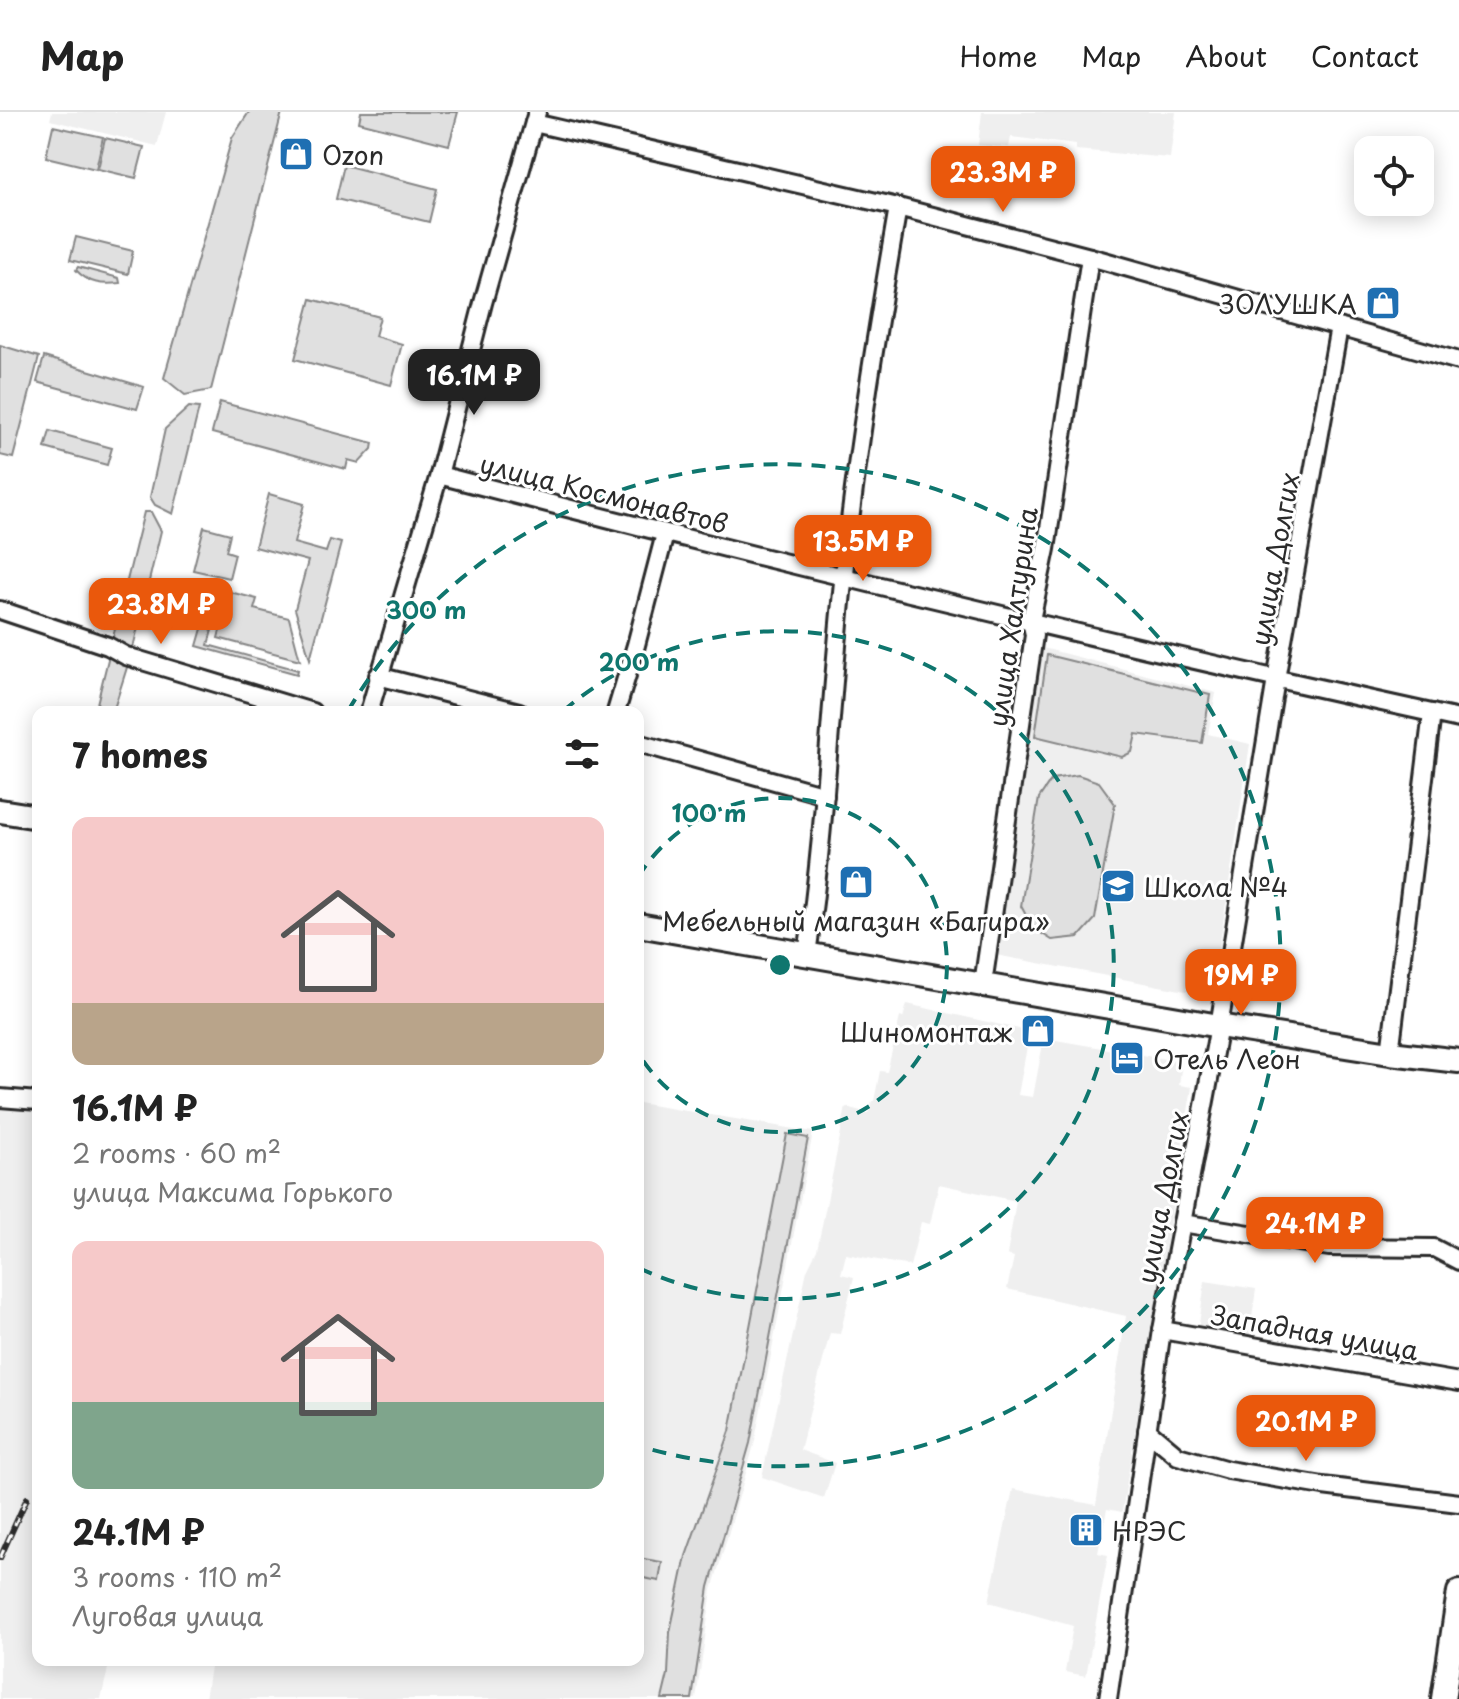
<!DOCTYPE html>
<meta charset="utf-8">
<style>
:root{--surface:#fff;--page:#f2f2f2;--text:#222;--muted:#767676;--line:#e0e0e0;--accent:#ea580c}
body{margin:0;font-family:"Playpen Sans",sans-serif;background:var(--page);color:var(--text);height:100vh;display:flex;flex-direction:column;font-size:30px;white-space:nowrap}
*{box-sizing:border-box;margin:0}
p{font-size:26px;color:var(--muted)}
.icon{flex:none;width:44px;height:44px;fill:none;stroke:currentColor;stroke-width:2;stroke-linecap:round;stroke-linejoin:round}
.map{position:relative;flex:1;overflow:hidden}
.drawer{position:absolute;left:32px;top:594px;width:612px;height:960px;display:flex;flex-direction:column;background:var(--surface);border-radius:16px;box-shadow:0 4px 20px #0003}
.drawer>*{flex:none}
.buttons{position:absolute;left:1354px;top:24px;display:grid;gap:16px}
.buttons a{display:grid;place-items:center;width:80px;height:80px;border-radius:16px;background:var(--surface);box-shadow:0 4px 20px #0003;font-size:40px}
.price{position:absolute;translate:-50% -68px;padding:0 18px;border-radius:16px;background:var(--accent);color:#fff;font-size:26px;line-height:52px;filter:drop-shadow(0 2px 4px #0008)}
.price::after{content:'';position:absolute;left:50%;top:48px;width:24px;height:18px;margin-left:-12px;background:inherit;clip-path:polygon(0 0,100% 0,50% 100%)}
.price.on{background:#222;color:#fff}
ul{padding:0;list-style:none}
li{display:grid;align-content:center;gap:16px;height:424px;padding:0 40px}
li span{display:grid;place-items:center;height:248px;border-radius:16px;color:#555}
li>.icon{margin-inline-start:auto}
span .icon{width:144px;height:144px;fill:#fffc;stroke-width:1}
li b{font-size:34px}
h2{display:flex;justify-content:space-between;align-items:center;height:96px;padding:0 40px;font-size:34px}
header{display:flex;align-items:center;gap:48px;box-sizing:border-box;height:112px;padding:0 40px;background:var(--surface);border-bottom:2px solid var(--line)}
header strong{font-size:38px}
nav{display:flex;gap:44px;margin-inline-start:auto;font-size:28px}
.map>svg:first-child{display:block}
.built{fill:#efefef}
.green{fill:#e0e0e0;stroke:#868686;stroke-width:2}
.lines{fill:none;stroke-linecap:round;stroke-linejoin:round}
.minor-casing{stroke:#2b2b2b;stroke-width:22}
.major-casing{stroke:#2b2b2b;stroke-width:28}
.minor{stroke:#fff;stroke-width:16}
.major{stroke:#fff;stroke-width:22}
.rail-casing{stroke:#2b2b2b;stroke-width:6}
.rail{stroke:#fff;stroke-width:3;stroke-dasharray:9;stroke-linecap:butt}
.ring{fill:none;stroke:#0f766e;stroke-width:4;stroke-dasharray:14 10}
.labels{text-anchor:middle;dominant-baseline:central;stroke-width:6;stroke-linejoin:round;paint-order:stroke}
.poi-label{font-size:26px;fill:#2b2b2b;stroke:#fff;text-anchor:start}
.street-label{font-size:26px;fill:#2b2b2b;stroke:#fff}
.centre{fill:#0f766e;stroke:#fff;stroke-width:4}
.ring-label{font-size:24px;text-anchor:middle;font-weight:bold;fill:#0f766e;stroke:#fff;stroke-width:6;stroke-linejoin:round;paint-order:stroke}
</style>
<header>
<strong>Map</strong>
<nav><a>Home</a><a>Map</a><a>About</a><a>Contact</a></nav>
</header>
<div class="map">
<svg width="1459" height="1587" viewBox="0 0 1459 1587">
<rect width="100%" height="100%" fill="#fff"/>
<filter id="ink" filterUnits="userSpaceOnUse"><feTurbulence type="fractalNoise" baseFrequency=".0125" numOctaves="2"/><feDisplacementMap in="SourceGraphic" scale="16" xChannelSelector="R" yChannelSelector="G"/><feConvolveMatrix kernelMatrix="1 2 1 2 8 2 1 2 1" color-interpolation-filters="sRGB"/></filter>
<g filter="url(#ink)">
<g class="built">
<path d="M 52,0 L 166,0 L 157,34 L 50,8 Z"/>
<path d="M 982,0 L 1176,0 L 1170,46 L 1076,38 L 1076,33 L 1011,25 L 1009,35 L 978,33 Z"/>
<path d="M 1043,536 L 1216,581 L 1208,622 L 1250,632 L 1212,884 L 996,843 Z"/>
<path d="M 907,892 L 1019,917 L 1029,924 L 1018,983 L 1033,985 L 1044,926 L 1182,950 L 1179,973 L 1192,975 L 1122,1400 L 1107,1397 L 1098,1441 L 1108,1443 L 1086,1564 L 1065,1560 L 1073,1514 L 989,1490 L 1013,1377 L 1096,1393 L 1126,1204 L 1007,1177 L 1014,1145 L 1007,1143 L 1016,1089 L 939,1072 L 930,1112 L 921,1110 L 910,1154 L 846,1142 L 841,1162 L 854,1165 L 840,1222 L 830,1221 L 800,1338 L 835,1351 L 824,1386 L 762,1365 L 807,1158 L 817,1138 L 846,995 L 868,1001 L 872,989 L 874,989 L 880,959 L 887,960 L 900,905 L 903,906 Z"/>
<path d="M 638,991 L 813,1020 L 754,1333 L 712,1478 L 696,1587 L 205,1587 L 211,1548 L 638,1548 Z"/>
<path d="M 0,995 L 38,1001 L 38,1548 L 110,1548 L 101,1587 L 0,1587 Z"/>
<path d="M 1205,1169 L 1256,1177 L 1249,1228 L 1198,1219 Z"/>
</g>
<g class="green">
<path d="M 249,0 L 282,0 L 211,278 L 185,283 L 164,266 L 232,26 Z"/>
<path d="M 361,0 L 458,0 L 449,33 L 359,10 Z"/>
<path d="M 53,14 L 103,25 L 96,57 L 46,45 Z"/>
<path d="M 105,26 L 144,35 L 136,66 L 98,57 Z"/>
<path d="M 344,53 L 437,77 L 429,110 L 336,87 Z"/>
<path d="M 76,125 L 133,139 L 128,162 L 70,148 Z"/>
<path d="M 78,155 L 119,166 L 120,171 C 102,173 89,172 76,158 Z"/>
<path d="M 311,187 L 380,205 L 375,224 L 402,232 L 391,273 L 295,247 Z"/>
<path d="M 0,233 L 39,245 L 13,346 L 0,343 Z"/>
<path d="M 44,245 L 144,275 L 137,297 L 37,270 Z"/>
<path d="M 220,290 L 373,331 L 372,337 L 359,351 L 348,348 L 346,357 L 212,321 Z"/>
<path d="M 189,295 L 199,296 L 173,402 L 155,393 L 150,385 L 165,317 Z"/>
<path d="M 50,319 L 112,336 L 107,353 L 45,336 Z"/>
<path d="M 269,382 L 304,392 L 294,431 L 326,440 L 330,428 L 341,431 L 310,547 L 295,497 L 308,449 L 255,435 Z"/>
<path d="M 144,400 L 151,400 L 161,419 L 132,540 L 112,529 Z"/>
<path d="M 204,415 L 230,422 L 226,439 L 235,442 L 229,466 L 193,458 Z"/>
<path d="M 214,475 L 223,477 L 208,533 L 298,558 L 297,562 L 197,534 Z"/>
<path d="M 230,480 L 257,487 L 254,497 L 289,506 L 300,548 L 218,526 Z"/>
<path d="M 110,539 L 129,549 L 113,600 L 95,600 Z"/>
<path d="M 1047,543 L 1210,583 L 1202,631 L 1136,622 L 1132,640 L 1122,645 L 1035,624 Z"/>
<path d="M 1078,663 L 1099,670 L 1115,692 L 1095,807 L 1079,825 L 1052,828 L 1033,816 L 1021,794 L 1039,686 L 1052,667 Z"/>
<path d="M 787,1022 L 808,1026 L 750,1331 L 709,1475 L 692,1587 L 662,1587 L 668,1562 L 670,1520 L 686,1444 L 730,1319 Z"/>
<path d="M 638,1446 L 662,1450 L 659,1469 L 638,1465 Z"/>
</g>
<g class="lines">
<g class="minor-casing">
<g id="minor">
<path d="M 534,11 L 898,95 L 1090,145 L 1459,249"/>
<path d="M 439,363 C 777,451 1118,533 1459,607"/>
<path d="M 0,498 L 108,534 L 126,544 L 312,600"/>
<path d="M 378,564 L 519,600"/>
<path d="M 369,600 L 439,363 L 483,191 L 537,0"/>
<path d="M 616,600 L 636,533 L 665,422"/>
<path d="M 638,631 L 825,683"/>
<path d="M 807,842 C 826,716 830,588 844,461 C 857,338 877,217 898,95"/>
<path d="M 983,872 L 1034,523 L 1031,508 L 1046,437 L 1090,145"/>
<path d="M 1390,941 L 1432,601"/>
<path d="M 0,986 L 38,989"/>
<path d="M 1182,1111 L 1329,1135 L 1434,1136 L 1459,1149"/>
<path d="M 1162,1218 L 1459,1270"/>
<path d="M 1147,1318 L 1178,1344 L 1228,1358 L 1323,1374 L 1459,1391"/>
<path d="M 1108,1587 L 1162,1218 L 1219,914 L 1276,567 L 1339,215"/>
</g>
</g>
<g class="major-casing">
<g id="major">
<path d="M 0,699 L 38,705"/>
<path d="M 638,813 L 1219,914 L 1390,941 L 1459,949"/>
<path d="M 1443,1587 L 1459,1480"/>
</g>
</g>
<use href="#minor" class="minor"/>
<use href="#major" class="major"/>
<g class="rail-casing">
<path id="rail" d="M 0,1446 L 27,1386"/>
</g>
<use href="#rail" class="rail"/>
</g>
</g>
<g class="ring">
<path d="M638 765A167 167 0 1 1 638 941"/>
<path d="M563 599A334 334 0 1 1 639 1156"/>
<path d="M348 599A501 501 0 1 1 642 1335"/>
</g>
<defs>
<g id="shop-square" transform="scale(1.8)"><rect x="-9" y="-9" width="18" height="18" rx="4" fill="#1f6fb2" stroke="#fff"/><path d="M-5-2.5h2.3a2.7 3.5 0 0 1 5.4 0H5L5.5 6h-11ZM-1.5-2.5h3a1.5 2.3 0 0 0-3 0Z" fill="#fff"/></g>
<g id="school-square" transform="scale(1.8)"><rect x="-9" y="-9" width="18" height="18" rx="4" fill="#1f6fb2" stroke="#fff"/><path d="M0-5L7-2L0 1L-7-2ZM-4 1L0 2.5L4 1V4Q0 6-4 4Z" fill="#fff"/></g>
<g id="hotel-square" transform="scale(1.8)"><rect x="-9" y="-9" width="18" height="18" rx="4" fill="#1f6fb2" stroke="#fff"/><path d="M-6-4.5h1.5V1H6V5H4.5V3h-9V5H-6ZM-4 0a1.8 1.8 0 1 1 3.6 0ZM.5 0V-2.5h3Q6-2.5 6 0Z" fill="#fff"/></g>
<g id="building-square" transform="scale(1.8)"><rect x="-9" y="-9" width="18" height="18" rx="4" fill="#1f6fb2" stroke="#fff"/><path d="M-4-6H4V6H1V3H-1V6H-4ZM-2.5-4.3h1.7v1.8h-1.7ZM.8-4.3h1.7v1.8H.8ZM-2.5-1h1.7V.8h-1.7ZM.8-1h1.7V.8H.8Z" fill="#fff"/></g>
</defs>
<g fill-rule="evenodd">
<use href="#shop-square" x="296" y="42"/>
<use href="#shop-square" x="1383" y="191"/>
<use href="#shop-square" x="856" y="770"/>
<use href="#school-square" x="1118" y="774"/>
<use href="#shop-square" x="1038" y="919"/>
<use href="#hotel-square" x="1127" y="946"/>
<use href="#building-square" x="1086" y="1418"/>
</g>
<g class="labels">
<g class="poi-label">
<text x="322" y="42">Ozon</text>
<text x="1357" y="191" text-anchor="end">ЗОЛУШКА</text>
<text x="1144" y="774">Школа №4</text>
<text x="856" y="808" text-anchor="middle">Мебельный магазин «Багира»</text>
<text x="1012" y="919" text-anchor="end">Шиномонтаж</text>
<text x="1153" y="946">Отель Леон</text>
<text x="1112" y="1418">НРЭС</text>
</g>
<g class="street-label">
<text transform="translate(604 381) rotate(14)">улица Космонавтов</text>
<text transform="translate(1274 447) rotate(-80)">улица Долгих</text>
<text transform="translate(1012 505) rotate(-82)">улица Халтурина</text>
<text transform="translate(1162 1085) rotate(-79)">улица Долгих</text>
<text transform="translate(1315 1220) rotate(10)">Западная улица</text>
</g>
</g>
<circle cx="780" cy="853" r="12" class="centre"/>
<g class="ring-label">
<text x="426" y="507">300 m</text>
<text x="639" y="559">200 m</text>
<text x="709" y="710">100 m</text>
</g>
</svg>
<div class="buttons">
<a><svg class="icon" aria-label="locate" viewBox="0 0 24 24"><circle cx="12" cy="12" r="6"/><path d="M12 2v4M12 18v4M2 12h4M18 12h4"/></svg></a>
</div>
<b class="price" style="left:1003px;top:102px">23.3M ₽</b>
<b class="price on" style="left:474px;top:305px">16.1M ₽</b>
<b class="price" style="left:863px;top:471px">13.5M ₽</b>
<b class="price" style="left:161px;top:534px">23.8M ₽</b>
<b class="price" style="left:1241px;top:905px">19M ₽</b>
<b class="price" style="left:1315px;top:1153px">24.1M ₽</b>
<b class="price" style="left:1306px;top:1351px">20.1M ₽</b>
<section class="drawer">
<h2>7 homes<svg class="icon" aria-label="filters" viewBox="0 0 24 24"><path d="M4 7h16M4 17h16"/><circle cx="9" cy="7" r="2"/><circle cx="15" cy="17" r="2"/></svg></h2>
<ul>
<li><span style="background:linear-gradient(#f6c9c9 75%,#b9a48a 0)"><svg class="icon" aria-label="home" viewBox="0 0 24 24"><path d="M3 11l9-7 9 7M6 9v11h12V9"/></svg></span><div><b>16.1M ₽</b><p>2 rooms · 60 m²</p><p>улица Максима Горького</p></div></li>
<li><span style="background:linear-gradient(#f6c9c9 65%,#7fa58c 0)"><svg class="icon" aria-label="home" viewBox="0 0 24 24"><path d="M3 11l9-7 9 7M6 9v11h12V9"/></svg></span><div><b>24.1M ₽</b><p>3 rooms · 110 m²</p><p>Луговая улица</p></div></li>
</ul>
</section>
</div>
